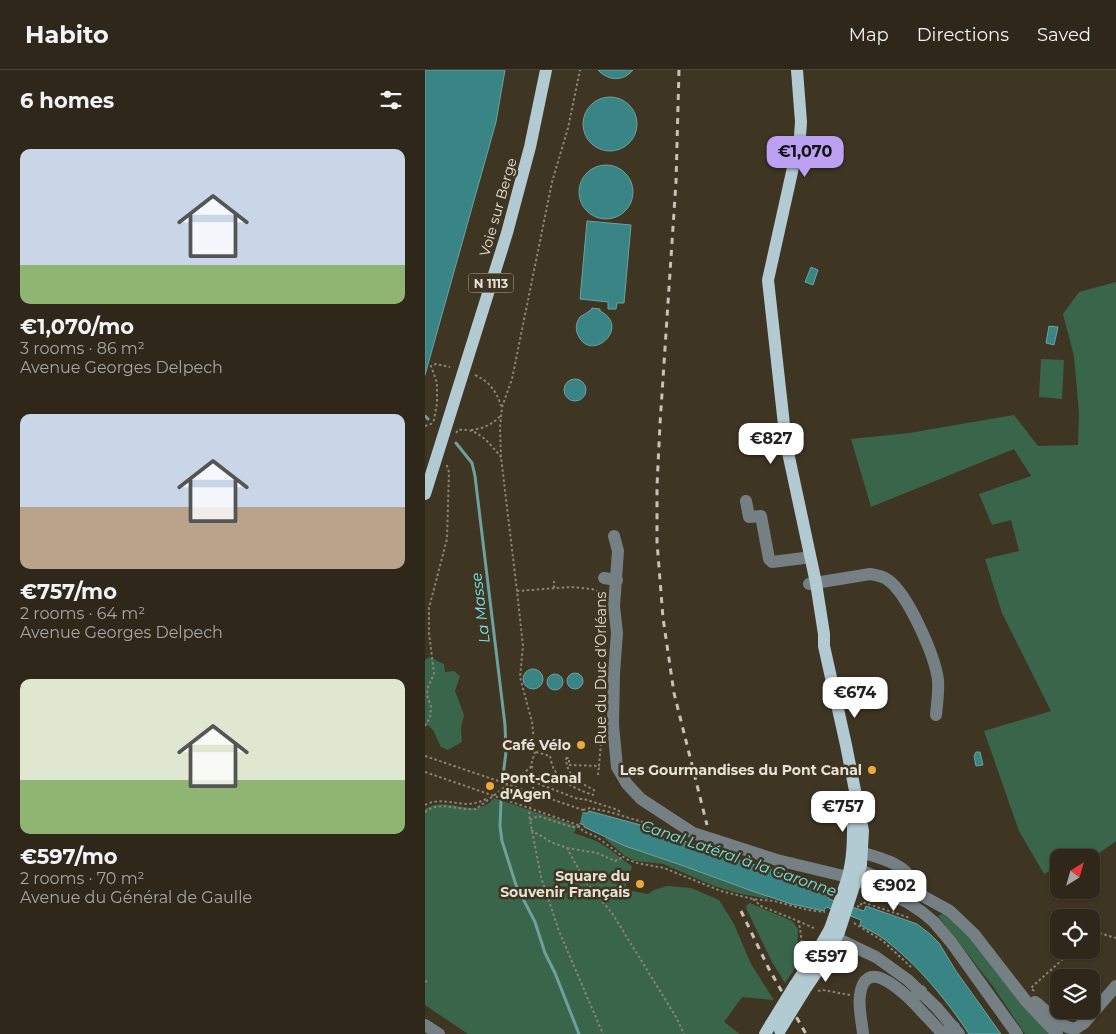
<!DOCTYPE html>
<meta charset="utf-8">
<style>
:root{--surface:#2f281a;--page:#373023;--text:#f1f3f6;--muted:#a7a6a2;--line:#4a4439;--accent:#bca0f2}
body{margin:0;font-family:Montserrat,sans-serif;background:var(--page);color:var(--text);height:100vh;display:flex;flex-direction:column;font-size:19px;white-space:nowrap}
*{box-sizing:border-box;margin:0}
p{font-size:16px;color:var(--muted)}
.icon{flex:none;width:28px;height:28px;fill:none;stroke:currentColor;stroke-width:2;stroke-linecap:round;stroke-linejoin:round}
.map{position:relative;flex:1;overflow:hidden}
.side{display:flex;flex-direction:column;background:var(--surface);width:425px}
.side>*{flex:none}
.needle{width:32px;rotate:37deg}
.controls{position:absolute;left:625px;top:779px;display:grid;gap:10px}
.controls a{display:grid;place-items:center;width:50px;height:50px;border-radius:10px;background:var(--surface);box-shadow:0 1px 4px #0004,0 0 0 1px var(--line);font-size:25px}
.price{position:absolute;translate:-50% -42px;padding:0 11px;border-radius:10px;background:#fff;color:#222;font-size:16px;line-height:32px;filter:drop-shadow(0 1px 2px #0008)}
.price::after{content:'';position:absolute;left:50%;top:30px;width:15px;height:11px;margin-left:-8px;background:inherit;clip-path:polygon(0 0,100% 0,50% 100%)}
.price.selected{background:var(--accent);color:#111}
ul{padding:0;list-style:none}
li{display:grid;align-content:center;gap:10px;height:265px;padding:0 20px}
li span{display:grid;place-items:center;height:155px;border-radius:10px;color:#555}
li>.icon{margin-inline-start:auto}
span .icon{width:90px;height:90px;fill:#fffc;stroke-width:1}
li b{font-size:21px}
h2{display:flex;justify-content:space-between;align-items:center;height:60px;padding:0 20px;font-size:21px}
header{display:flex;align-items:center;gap:30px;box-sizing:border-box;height:70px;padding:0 25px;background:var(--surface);border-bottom:1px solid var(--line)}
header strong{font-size:24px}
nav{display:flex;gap:28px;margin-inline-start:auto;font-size:18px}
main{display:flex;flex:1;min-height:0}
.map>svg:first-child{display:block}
.green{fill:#39654b}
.water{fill:#398586;stroke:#6ea19e}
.pier{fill:#3f3523}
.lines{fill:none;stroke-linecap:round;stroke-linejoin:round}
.stream{stroke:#6ea19e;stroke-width:3}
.path{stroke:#8c8374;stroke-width:2;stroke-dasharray:2.5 2.5;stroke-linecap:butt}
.minor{stroke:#758084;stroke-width:12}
.major{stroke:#b2cad2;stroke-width:12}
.rail{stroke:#c8c1b4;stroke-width:3;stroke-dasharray:6 6;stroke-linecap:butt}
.path-bridge{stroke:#8c8374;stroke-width:2;stroke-dasharray:2.5 2.5;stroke-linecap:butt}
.major-bridge{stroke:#b2cad2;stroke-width:12}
.poi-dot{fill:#eea83c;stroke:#3f3523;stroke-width:2}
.labels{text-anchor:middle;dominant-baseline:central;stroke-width:5;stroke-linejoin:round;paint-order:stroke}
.shield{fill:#3f3523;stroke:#b5ada0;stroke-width:1}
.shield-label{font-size:12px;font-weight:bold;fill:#e8e1d6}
.street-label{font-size:14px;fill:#e8e1d6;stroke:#3f3523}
.poi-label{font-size:14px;font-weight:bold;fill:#e8e1d6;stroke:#3f3523;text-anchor:end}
.water-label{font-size:15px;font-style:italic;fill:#74e7e8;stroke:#3f3523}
</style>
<header>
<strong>Habito</strong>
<nav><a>Map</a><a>Directions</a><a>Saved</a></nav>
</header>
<main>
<section class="side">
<h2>6 homes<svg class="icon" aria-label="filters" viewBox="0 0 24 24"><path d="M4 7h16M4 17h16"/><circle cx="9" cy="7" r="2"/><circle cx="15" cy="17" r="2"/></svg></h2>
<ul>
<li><span style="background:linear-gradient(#c9d6e8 75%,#8fb573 0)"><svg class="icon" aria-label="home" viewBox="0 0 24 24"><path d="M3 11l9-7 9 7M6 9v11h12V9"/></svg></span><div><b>€1,070/mo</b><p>3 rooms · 86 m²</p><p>Avenue Georges Delpech</p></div></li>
<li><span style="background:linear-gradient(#c9d6e8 60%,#b9a48a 0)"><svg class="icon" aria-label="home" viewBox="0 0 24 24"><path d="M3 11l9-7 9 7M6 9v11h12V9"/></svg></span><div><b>€757/mo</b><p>2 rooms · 64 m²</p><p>Avenue Georges Delpech</p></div></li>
<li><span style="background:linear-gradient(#dfe7d0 65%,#8fb573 0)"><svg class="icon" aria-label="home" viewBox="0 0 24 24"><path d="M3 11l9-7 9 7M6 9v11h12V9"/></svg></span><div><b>€597/mo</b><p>2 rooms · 70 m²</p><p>Avenue du Général de Gaulle</p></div></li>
</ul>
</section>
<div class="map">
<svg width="691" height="964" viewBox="0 0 691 964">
<rect width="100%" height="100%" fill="#3f3523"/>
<g class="green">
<path d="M 691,212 L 691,771 L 666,789 L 666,788 L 662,787 L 658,782 L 648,787 L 634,788 L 634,796 L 619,804 L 594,761 L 559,661 L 626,641 L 577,543 L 560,489 L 594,481 L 586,450 L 567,455 L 554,424 L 606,406 L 589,379 L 446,437 L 426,369 L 484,363 L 589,345 L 613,376 L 653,375 L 654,344 L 649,286 L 638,244 L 654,222 Z"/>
<path d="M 616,289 L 639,290 L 637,329 L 614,327 Z"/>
<path d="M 4,587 L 19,594 L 20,602 L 29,601 L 35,606 L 30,621 L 39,645 L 36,658 L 37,672 L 23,680 L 16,677 L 8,660 L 0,653 L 0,590 Z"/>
<path d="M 69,728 L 152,756 L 149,763 C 157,766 168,769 175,773 C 187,780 196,789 207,796 L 204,810 L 201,811 L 201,820 L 223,824 L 229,820 L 242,816 L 266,818 L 294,830 L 309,854 L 326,894 L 349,930 L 317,927 L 299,952 L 315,964 L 43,964 L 0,935 L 0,739 C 23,724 51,751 69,728 Z"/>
<path d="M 178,767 L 343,826 L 343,829 L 312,823 L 289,816 L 238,794 L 210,791 L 200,786 Z"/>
<path d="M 325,833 L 367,851 L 373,859 L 372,895 L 360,913 L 347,892 L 322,840 L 321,836 Z"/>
<path d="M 520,842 L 546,866 L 623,964 L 600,964 L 567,915 L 513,846 Z"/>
</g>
<g class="water">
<path d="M 0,0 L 80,0 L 71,52 L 0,305 Z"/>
<path d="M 173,0 L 208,0 C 198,12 183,11 173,0 Z"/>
<circle cx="185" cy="54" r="27"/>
<circle cx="181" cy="122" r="27"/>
<path d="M 162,151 L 206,155 L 199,233 L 192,233 L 191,239 L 183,239 L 183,232 L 155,229 Z"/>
<path d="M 386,197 L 393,200 L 388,215 L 380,212 Z"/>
<path d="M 167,238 L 175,239 L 175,241 C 207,257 166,294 153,265 C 150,259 151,252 155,247 L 166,240 Z"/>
<path d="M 624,256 L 633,257 L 629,275 L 621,273 Z"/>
<circle cx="150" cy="320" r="11"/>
<circle cx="108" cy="609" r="10"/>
<circle cx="150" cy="611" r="8"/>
<circle cx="130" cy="612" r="8"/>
<path d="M 551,682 L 555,682 L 558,695 L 551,696 L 549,686 Z"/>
<path d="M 0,700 L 158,743 L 163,743 L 164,741 L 223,757 L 275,777 L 333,796 L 336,795 L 404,824 L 404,829 L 439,841 L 441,836 L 492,854 L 505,864 L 514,873 L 531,901 L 576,964 L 544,964 C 521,929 492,894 459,869 C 451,863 443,860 435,855 L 436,850 L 401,837 L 399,841 L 366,834 L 327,821 L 256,795 L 200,776 L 159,757 L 159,755 Z"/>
</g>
<path class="pier" d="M 0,685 L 158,740 L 155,753 L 152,755 L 0,702 Z"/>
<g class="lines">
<g class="stream">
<path d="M 0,346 L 3,349"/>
<path d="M 31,373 L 47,393 L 50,406 L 80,655 L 81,682 L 78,706"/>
<path d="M 76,731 L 75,756 L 77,771 L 91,815 L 110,852 L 120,883 L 130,903 L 154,964"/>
</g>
<g class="path">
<path d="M 50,305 C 64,311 72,322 76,336"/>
<path d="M 0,356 L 6,354 L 9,350 L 12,333 L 12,313 L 6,296 L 11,294 L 25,297"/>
<path d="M 46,360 C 57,359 69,354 76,345"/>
<path d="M 31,363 L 33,360 C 53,357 64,373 76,387"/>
<path d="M 129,518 L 129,511"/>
<path d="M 92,521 L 76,387 L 75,358 L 77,337 L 87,309 L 127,112 L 143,58 L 155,0"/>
<path d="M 0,656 L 5,648 L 6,637 L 2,625 L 3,617 L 9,604 L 4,563 L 4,538 L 22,469 L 24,402 L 21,393"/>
<path d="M 111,682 L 125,686 C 126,690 127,697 130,701 C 138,714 154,720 168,725 L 169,720 C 154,712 142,707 141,688"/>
<path d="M 141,688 L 144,688 L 144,695 L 174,696 L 177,661"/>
<path d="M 107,696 L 109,712 L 153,729 L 159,729 L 190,739 L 194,741 L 194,745"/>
<path d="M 173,705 L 174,696"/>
<path d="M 109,712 L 104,745 L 116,807 L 134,861 L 178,964"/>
<path d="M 0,735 C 13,728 27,733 41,734 C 48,734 55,732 61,729"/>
<path d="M 158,740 L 165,738 L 185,742 L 240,759"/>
<path d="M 0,742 C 14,730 34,741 51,739 L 105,698 L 110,682 L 107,652 L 95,607 L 98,576 L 92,521 L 146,517 L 167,519 L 179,524"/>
<path d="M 105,750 L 113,746 L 147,757 L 155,757"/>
<path d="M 153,755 L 158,761 L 172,767 L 201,789 L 212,793 L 239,798 L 296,821 L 328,829 L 349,831 L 383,840 L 400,842"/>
<path d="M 106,760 L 126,772 L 142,778 L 160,811 L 187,843 L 251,947 L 259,964"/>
<path d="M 142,778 L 172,783 L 190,791 L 198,787"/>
<path d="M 384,810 L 405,822"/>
<path d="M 328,829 L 336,836 L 373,851 L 375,858 L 378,883"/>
<path d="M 432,836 L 435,837 L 437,832 L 485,848"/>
<path d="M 373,851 L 391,859"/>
<path d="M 429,853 L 458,871 L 486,897"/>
<path d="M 666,862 L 669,860 L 674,863 L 691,868"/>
<path d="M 0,912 L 4,910"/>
<path d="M 393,921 L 398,920 L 425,925"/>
<path d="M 609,921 L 606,918 L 608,916 L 648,880"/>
</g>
<g class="minor">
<path d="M 321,431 L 324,447 L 336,446 L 344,489 L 347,492 L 379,488"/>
<path d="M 189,466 L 193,481 L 189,536 L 192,563 L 189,603 L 188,655 L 192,697 L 202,714 L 216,729 L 268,763 L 352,790 L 427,808 L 482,832 L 497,842 L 509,852 L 526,872 L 592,964"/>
<path d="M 179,508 L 192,510"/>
<path d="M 384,514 L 445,504 C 452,505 458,506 463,510 C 483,524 510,586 513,610 C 514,621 512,633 511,645"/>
<path d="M 431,781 C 448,786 493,795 485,819"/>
<path d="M 429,798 L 485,819 L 525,841 L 549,864 L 601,931 L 632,964"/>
<path d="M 403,872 L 411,868 L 451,887 L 483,910 L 511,937 L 534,964"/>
<path d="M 486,930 L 518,964 L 529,957"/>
<path d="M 610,932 C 623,941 633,957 650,959 L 659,953 L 691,916"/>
<path d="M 0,955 L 14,964"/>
<path d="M 438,964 C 437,952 433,937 435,925 C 440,888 472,917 486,930 L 496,921"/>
</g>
<g class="major">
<path d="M 372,0 L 376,52 L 375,66 L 343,210 L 361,373 L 391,513 L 399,564 L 399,576 L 421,675 L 438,761 L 436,795 L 430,813"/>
<path d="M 0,424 L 82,163 L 105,77 L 121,0"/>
<path d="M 422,810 C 429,787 428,764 428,740"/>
<path d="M 370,915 L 393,880 L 405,859"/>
<path d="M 379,921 L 400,890 L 414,862"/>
<path d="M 340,964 L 346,954"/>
</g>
<g class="rail">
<path d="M 254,0 L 251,112 L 235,354 L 232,416 L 232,472 L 238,548 L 249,623 L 282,755"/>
<path d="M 316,841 L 344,899 L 381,964"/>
</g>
<g class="path-bridge">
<path d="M 0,686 L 158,740"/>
<path d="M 0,702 L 153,755"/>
</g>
<g class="major-bridge">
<path d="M 405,859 L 422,810"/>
<path d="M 414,862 L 430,813"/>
<path d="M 346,954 L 370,915"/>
<path d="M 355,960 L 379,921"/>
</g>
</g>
<g class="poi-dot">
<circle cx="156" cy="675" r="5"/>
<circle cx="447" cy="700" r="5"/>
<circle cx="65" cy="716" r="5"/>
<circle cx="215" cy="814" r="5"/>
</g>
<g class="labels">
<rect class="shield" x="43.5" y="203.5" width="45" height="19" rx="4"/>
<g class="shield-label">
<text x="66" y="213">N 1113</text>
</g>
<g class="street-label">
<text transform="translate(73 137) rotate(-74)">Voie sur Berge</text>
<text transform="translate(176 598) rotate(-90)">Rue du Duc d'Orléans</text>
</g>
<g class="poi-label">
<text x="146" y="675">Café Vélo</text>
<text x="437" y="700">Les Gourmandises du Pont Canal</text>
<text x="75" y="708" text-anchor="start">Pont-Canal<tspan x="75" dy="16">d'Agen</tspan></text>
<text x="205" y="806">Square du<tspan x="205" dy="16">Souvenir Français</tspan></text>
</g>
<g class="water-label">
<text transform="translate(55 538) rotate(-97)">La Masse</text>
<text transform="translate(314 788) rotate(19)">Canal Latéral à la Garonne</text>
</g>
</g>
</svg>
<div class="controls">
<a><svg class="needle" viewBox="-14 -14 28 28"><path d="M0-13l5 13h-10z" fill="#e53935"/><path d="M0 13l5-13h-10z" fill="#a7a6a2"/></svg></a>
<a><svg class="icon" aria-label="locate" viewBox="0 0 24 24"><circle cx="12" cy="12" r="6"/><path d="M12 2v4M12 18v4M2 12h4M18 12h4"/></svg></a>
<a><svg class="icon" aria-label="layers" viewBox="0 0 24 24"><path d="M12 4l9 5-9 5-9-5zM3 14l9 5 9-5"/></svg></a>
</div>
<b class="price selected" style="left:380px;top:108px">€1,070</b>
<b class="price" style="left:346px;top:395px">€827</b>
<b class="price" style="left:430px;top:649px">€674</b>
<b class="price" style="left:418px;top:763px">€757</b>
<b class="price" style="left:469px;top:842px">€902</b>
<b class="price" style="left:401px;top:913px">€597</b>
</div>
</main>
